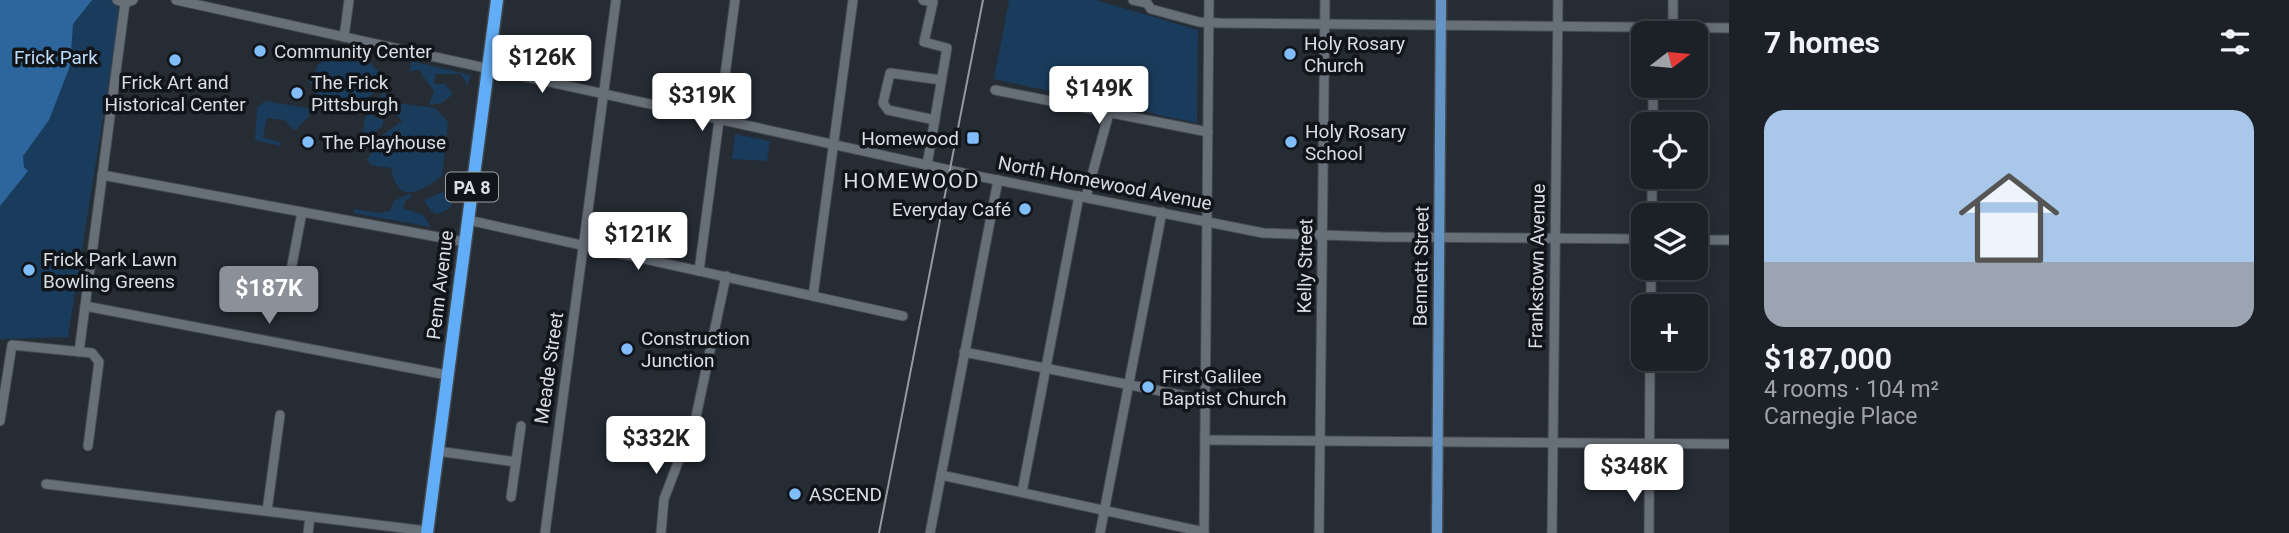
<!DOCTYPE html>
<meta charset="utf-8">
<style>
:root{--surface:#1c2127;--page:#25292f;--text:#f1f3f6;--muted:#a0a3a7;--line:#3a3e44;--accent:#8c9099}
body{margin:0;font-family:Roboto,sans-serif;background:var(--page);color:var(--text);height:100vh;display:flex;flex-direction:column;font-size:26px;white-space:nowrap}
*{box-sizing:border-box;margin:0}
p{font-size:23px;color:var(--muted)}
.icon{flex:none;width:38px;height:38px;fill:none;stroke:currentColor;stroke-width:2;stroke-linecap:round;stroke-linejoin:round}
.map{position:relative;flex:1;overflow:hidden}
.details{display:flex;flex-direction:column;background:var(--surface);width:560px}
.details>*{flex:none}
.needle{width:46px;rotate:74deg}
.fabs{position:absolute;left:1631px;top:21px;display:grid;gap:14px}
.fabs a{display:grid;place-items:center;width:77px;height:77px;border-radius:14px;background:var(--surface);box-shadow:0 4px 18px #0003,0 0 0 2px var(--line);font-size:35px}
.price{position:absolute;translate:-50% -60px;padding:0 16px;border-radius:7px;background:#fff;color:#222;font-size:23px;line-height:46px;filter:drop-shadow(0 2px 4px #0008)}
.price::after{content:'';position:absolute;left:50%;top:42px;width:21px;height:16px;margin-left:-10px;background:inherit;clip-path:polygon(0 0,100% 0,50% 100%)}
.price.active{background:var(--accent);color:#fff}
ul{padding:0;list-style:none}
li{display:grid;align-content:center;gap:14px;height:371px;padding:0 35px}
li span{display:grid;place-items:center;height:217px;border-radius:21px;color:#555}
li>.icon{margin-inline-start:auto}
span .icon{width:126px;height:126px;fill:#fffc;stroke-width:1}
li b{font-size:30px}
h2{display:flex;justify-content:space-between;align-items:center;height:84px;padding:0 35px;font-size:30px}
main{display:flex;flex:1;min-height:0}
.map>svg:first-child{display:block}
.green{fill:#1a3c5c}
.forest{fill:#2d669c}
.lines{fill:none;stroke-linecap:round;stroke-linejoin:round}
.minor-casing{stroke:#43494f;stroke-width:11}
.major-casing{stroke:#43494f;stroke-width:13}
.highway-casing{stroke:#43494f;stroke-width:15}
.minor{stroke:#676f78;stroke-width:9}
.major{stroke:#6494c4;stroke-width:10}
.highway{stroke:#62adf7;stroke-width:12}
.rail{stroke:#949aa0;stroke-width:2}
.poi-dot{fill:#81bdfa;stroke:#111418;stroke-width:2.5}
.labels{text-anchor:middle;dominant-baseline:central;stroke-width:7;stroke-linejoin:round;paint-order:stroke}
.shield{fill:#111418;stroke:#9da1a6;stroke-width:2}
.shield-label{font-size:18px;font-weight:bold;fill:#d9dee3}
.poi-label{font-size:19px;fill:#d9dee3;stroke:#111418;text-anchor:start}
.park-label{font-size:19px;fill:#bddbfb;stroke:#111418}
.street-label{font-size:19px;fill:#d9dee3;stroke:#111418}
.neighbourhood-label{font-size:21px;letter-spacing:2px;fill:#d9dee3;stroke:#111418}
</style>
<main>
<div class="map">
<svg width="1729" height="533" viewBox="0 0 1729 533">
<rect width="100%" height="100%" fill="#252c34"/>
<g class="green">
<path d="M 0,0 L 112,0 L 120,11 L 68,337 L 0,339 Z"/>
<path d="M 1009,0 L 1096,0 L 1198,30 L 1197,123 L 994,79 Z"/>
<path d="M 324,51 L 336,51 L 338,60 L 364,57 L 379,72 L 383,85 L 370,96 L 359,114 L 358,109 L 351,107 L 345,112 L 343,103 L 339,111 L 339,105 L 328,103 L 326,109 L 317,107 L 316,89 L 307,80 L 313,78 L 317,66 L 325,59 Z"/>
<path d="M 411,61 L 471,75 L 465,92 L 467,84 L 461,74 L 435,74 L 434,84 L 445,84 L 453,94 L 442,103 L 429,105 L 434,91 L 418,69 L 410,72 Z"/>
<path d="M 383,92 L 395,103 L 435,108 L 448,122 L 442,176 C 419,193 398,205 391,168 L 371,165 L 367,160 L 380,137 L 402,121 L 388,105 L 378,102 Z"/>
<path d="M 265,101 L 311,109 L 309,116 L 295,131 L 284,120 L 267,118 L 263,137 L 282,143 L 280,146 L 255,140 L 257,108 Z"/>
<path d="M 373,102 L 374,117 L 383,120 L 383,125 L 373,134 L 359,156 L 365,119 Z"/>
<path d="M 735,134 L 770,141 L 767,161 L 732,159 Z"/>
<path d="M 443,192 L 451,201 L 451,208 L 437,214 L 431,211 L 424,200 Z"/>
<path d="M 409,194 L 413,196 L 406,200 L 403,208 L 423,215 L 431,227 L 353,213 L 355,209 L 379,213 L 390,211 L 394,201 Z"/>
</g>
<path class="forest" d="M 0,0 L 92,0 L 73,24 L 70,66 L 49,120 L 23,156 L 24,167 L 28,171 L 0,206 Z"/>
<g class="lines">
<g class="minor-casing">
<g id="minor">
<path d="M 117,0 L 125,3 L 133,0"/>
<path d="M 176,0 L 977,176 L 1263,233 L 1381,237 L 1643,239"/>
<path d="M 923,0 L 933,2 L 924,42 L 947,48 L 927,165"/>
<path d="M 1133,0 L 1147,3 L 1151,9 L 1199,22 L 1219,23 L 1729,28"/>
<path d="M 1673,26 L 1673,0"/>
<path d="M 344,37 L 349,0"/>
<path d="M 995,90 L 1208,132"/>
<path d="M 935,120 L 888,110 L 883,103 L 890,73 L 941,80"/>
<path d="M 1653,124 L 1653,86"/>
<path d="M 102,175 L 465,242"/>
<path d="M 1086,197 L 1109,113"/>
<path d="M 1652,215 L 1652,177"/>
<path d="M 468,220 L 903,316"/>
<path d="M 1696,240 L 1729,240"/>
<path d="M 699,271 L 735,0"/>
<path d="M 288,286 L 302,212"/>
<path d="M 813,296 L 853,0"/>
<path d="M 85,306 L 447,375"/>
<path d="M 1651,306 L 1651,268"/>
<path d="M 79,352 L 125,3"/>
<path d="M 964,352 L 1206,400"/>
<path d="M 0,421 L 12,345 L 92,353 L 99,362 L 88,446"/>
<path d="M 1205,440 L 1729,444"/>
<path d="M 437,451 L 516,462"/>
<path d="M 941,475 L 1204,532"/>
<path d="M 46,484 L 427,531"/>
<path d="M 1022,492 L 1079,196"/>
<path d="M 511,497 L 521,426"/>
<path d="M 267,511 L 280,415"/>
<path d="M 308,533 L 310,517"/>
<path d="M 545,533 L 616,0"/>
<path d="M 661,533 L 664,499 L 685,444 L 691,440 L 726,276"/>
<path d="M 930,533 L 998,180"/>
<path d="M 1100,533 L 1162,212"/>
<path d="M 1204,533 L 1209,0"/>
<path d="M 1319,533 L 1325,0"/>
<path d="M 1552,533 L 1558,0"/>
<path d="M 1649,533 L 1650,359"/>
</g>
</g>
<g class="major-casing">
<path id="major" d="M 1437,533 L 1441,0"/>
</g>
<g class="highway-casing">
<path id="highway" d="M 427,533 L 497,0"/>
</g>
<use href="#minor" class="minor"/>
<use href="#major" class="major"/>
<use href="#highway" class="highway"/>
<path class="rail" d="M 879,533 L 983,0"/>
</g>
<g class="poi-dot">
<circle cx="260" cy="51" r="7"/>
<circle cx="1290" cy="54" r="7"/>
<circle cx="175" cy="60" r="7"/>
<circle cx="297" cy="93" r="7"/>
<rect x="966" y="131" width="14" height="14" rx="3.5"/>
<circle cx="308" cy="142" r="7"/>
<circle cx="1291" cy="142" r="7"/>
<circle cx="1025" cy="209" r="7"/>
<circle cx="29" cy="270" r="7"/>
<circle cx="627" cy="349" r="7"/>
<circle cx="1148" cy="387" r="7"/>
<circle cx="795" cy="494" r="7"/>
</g>
<g class="labels">
<rect class="shield" x="446" y="172.5" width="52" height="29" rx="5"/>
<g class="shield-label">
<text x="472" y="187">PA 8</text>
</g>
<g class="poi-label">
<text x="1304" y="43">Holy Rosary<tspan x="1304" dy="22">Church</tspan></text>
<text x="274" y="51">Community Center</text>
<text x="175" y="82" text-anchor="middle">Frick Art and<tspan x="175" dy="22">Historical Center</tspan></text>
<text x="311" y="82">The Frick<tspan x="311" dy="22">Pittsburgh</tspan></text>
<text x="1305" y="131">Holy Rosary<tspan x="1305" dy="22">School</tspan></text>
<text x="959" y="138" text-anchor="end">Homewood</text>
<text x="322" y="142">The Playhouse</text>
<text x="1011" y="209" text-anchor="end">Everyday Café</text>
<text x="43" y="259">Frick Park Lawn<tspan x="43" dy="22">Bowling Greens</tspan></text>
<text x="641" y="338">Construction<tspan x="641" dy="22">Junction</tspan></text>
<text x="1162" y="376">First Galilee<tspan x="1162" dy="22">Baptist Church</tspan></text>
<text x="809" y="494">ASCEND</text>
</g>
<g class="park-label">
<text x="56" y="57">Frick Park</text>
</g>
<g class="street-label">
<text transform="translate(1105 183) rotate(11)">North Homewood Avenue</text>
<text transform="translate(1305 266) rotate(-89)">Kelly Street</text>
<text transform="translate(1421 266) rotate(-89)">Bennett Street</text>
<text transform="translate(1537 266) rotate(-89)">Frankstown Avenue</text>
<text transform="translate(440 285) rotate(-83)">Penn Avenue</text>
<text transform="translate(549 368) rotate(-82)">Meade Street</text>
</g>
<g class="neighbourhood-label">
<text x="912" y="181">HOMEWOOD</text>
</g>
</g>
</svg>
<div class="fabs">
<a><svg class="needle" viewBox="-14 -14 28 28"><path d="M0-13l5 13h-10z" fill="#e53935"/><path d="M0 13l5-13h-10z" fill="#a0a3a7"/></svg></a>
<a><svg class="icon" aria-label="locate" viewBox="0 0 24 24"><circle cx="12" cy="12" r="6"/><path d="M12 2v4M12 18v4M2 12h4M18 12h4"/></svg></a>
<a><svg class="icon" aria-label="layers" viewBox="0 0 24 24"><path d="M12 4l9 5-9 5-9-5zM3 14l9 5 9-5"/></svg></a>
<a>+</a>
</div>
<b class="price" style="left:542px;top:95px">$126K</b>
<b class="price" style="left:1099px;top:126px">$149K</b>
<b class="price" style="left:702px;top:133px">$319K</b>
<b class="price" style="left:638px;top:272px">$121K</b>
<b class="price active" style="left:269px;top:326px">$187K</b>
<b class="price" style="left:656px;top:476px">$332K</b>
<b class="price" style="left:1634px;top:504px">$348K</b>
</div>
<section class="details">
<h2>7 homes<svg class="icon" aria-label="filters" viewBox="0 0 24 24"><path d="M4 7h16M4 17h16"/><circle cx="9" cy="7" r="2"/><circle cx="15" cy="17" r="2"/></svg></h2>
<ul>
<li><span style="background:linear-gradient(#a9c7e8 70%,#9aa5b1 0)"><svg class="icon" aria-label="home" viewBox="0 0 24 24"><path d="M3 11l9-7 9 7M6 9v11h12V9"/></svg></span><div><b>$187,000</b><p>4 rooms · 104 m²</p><p>Carnegie Place</p></div></li>
</ul>
</section>
</main>
